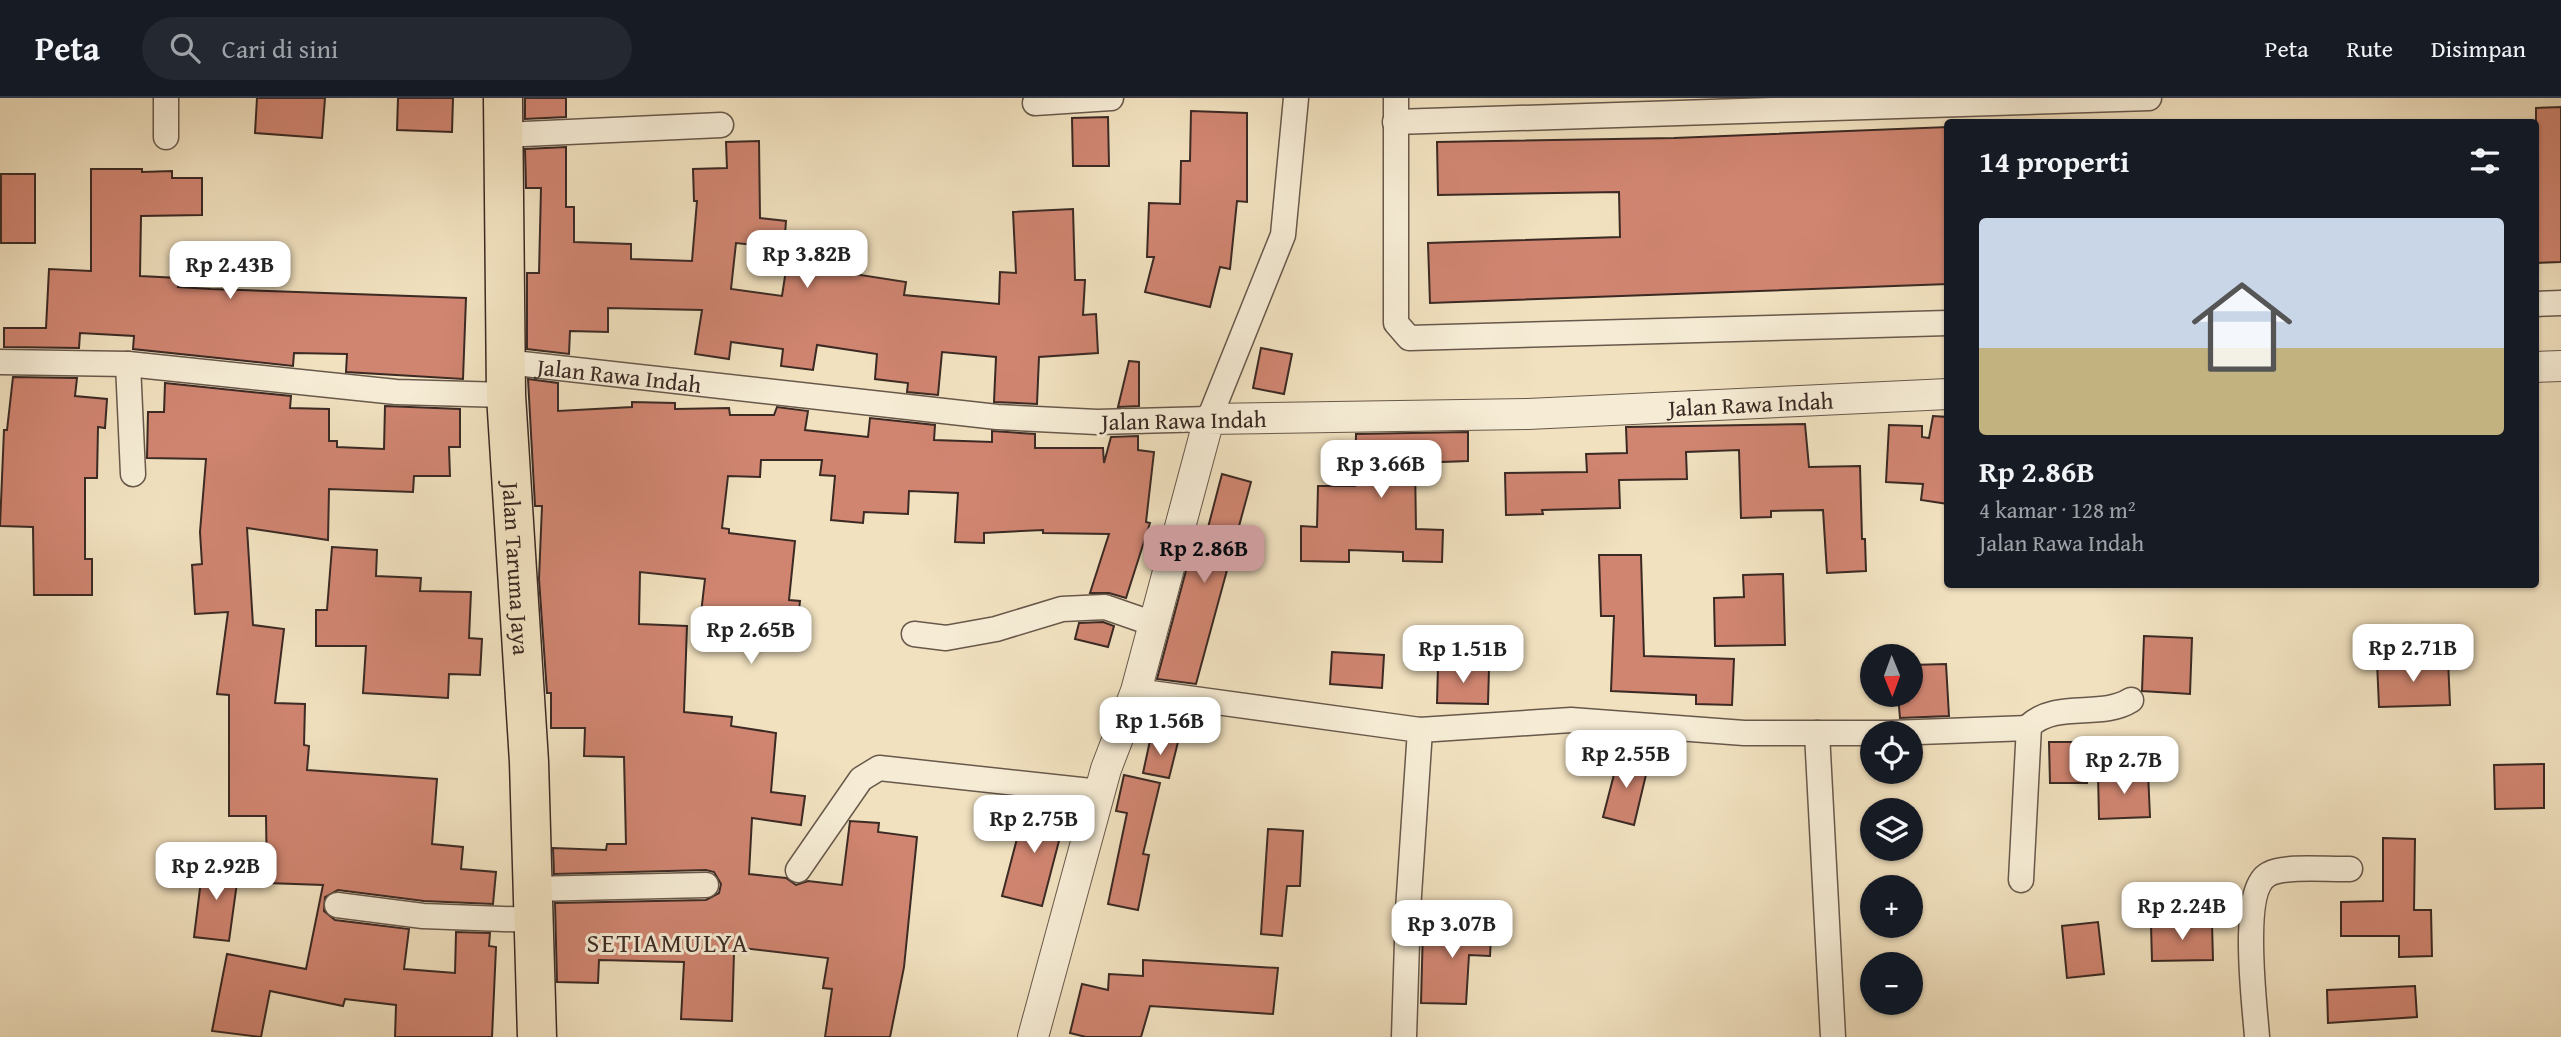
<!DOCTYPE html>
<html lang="id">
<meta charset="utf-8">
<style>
:root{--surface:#171b24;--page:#242831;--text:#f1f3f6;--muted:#9ea1a6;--line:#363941;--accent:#c59692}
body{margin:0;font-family:"Gentium Book Plus",serif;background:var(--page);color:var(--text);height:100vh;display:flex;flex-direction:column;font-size:26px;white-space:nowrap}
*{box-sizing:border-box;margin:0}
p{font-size:23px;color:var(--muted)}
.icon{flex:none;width:38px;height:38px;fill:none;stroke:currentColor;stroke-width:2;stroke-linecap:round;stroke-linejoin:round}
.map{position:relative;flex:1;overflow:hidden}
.drawer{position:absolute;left:1944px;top:21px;width:595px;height:469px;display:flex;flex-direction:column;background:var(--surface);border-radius:7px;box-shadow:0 2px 5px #0004}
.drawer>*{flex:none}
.needle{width:46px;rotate:179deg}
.controls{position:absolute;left:1860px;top:546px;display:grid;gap:14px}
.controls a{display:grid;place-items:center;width:63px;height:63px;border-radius:50%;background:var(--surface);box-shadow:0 2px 5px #0004;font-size:35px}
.price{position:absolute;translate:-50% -60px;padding:0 16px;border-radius:14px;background:#fff;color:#222;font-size:23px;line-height:46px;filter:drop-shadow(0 2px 4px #0008)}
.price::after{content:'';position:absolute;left:50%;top:42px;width:21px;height:16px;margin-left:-10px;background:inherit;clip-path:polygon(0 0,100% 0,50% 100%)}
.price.active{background:var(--accent);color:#111}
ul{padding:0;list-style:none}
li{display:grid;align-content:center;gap:14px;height:371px;padding:0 35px}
li span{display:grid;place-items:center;height:217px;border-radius:7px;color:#555}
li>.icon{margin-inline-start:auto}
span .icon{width:126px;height:126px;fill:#fffc;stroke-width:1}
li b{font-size:30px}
h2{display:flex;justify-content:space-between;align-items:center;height:84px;padding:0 35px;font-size:30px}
header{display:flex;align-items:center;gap:42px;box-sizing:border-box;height:98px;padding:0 35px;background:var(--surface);border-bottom:2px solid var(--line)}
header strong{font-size:33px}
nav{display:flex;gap:38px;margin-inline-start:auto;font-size:24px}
.search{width:490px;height:63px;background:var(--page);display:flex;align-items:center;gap:18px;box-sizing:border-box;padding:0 24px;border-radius:38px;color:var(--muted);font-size:26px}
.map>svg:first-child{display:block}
.building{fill:#d08571;stroke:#3b2a24;stroke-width:2}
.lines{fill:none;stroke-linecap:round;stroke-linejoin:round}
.minor-casing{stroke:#68584b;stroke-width:27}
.tertiary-casing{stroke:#68584b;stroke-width:32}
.primary-casing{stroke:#3b2a24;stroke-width:41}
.minor{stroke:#f6ecd5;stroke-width:24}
.tertiary{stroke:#f6ecd5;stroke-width:30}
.primary{stroke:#f1e1bf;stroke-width:38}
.labels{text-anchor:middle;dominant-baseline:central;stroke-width:6;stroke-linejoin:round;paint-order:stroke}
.street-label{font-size:23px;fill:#3b2a24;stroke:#f6ecd5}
.quarter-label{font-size:26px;letter-spacing:2px;fill:#3b2a24;stroke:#f6ecd5}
</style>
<header>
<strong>Peta</strong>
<div class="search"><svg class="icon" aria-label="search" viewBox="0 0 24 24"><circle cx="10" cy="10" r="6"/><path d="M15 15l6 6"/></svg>Cari di sini</div>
<nav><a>Peta</a><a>Rute</a><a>Disimpan</a></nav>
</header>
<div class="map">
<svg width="2561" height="939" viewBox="0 0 2561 939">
<rect width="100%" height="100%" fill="#f1e1bf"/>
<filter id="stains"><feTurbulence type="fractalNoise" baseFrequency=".00286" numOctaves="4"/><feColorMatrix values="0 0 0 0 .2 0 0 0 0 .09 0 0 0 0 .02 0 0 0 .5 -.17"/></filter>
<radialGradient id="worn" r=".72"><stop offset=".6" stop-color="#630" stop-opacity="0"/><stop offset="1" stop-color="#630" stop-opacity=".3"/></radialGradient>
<g class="building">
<path d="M 257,0 L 325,0 L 322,40 L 255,35 Z"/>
<path d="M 398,0 L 453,0 L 452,34 L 397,32 Z"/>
<path d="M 525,0 L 566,0 L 566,19 L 525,21 Z"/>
<path d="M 2561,9 L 2561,164 L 2536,165 L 2536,10 Z"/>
<path d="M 1191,13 L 1247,15 L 1247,104 L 1237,103 L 1230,171 L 1220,169 L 1210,209 L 1145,194 L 1154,159 L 1147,159 L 1149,105 L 1180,106 L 1181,63 L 1190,63 Z"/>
<path d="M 1108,19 L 1109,68 L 1073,68 L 1072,20 Z"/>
<path d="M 1948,29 L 1948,186 L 1430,205 L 1428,145 L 1620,139 L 1619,94 L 1438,97 L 1437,44 L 1674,40 Z"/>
<path d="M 759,43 L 760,120 L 786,123 L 784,150 L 736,145 L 731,191 L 782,198 L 790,146 L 831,153 L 828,172 L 906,184 L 904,197 L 999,206 L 1000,174 L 1016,175 L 1013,114 L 1073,111 L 1075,182 L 1085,182 L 1083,217 L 1096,216 L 1098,255 L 1039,259 L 1037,306 L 994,304 L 996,259 L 942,254 L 938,297 L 907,294 L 908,285 L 875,281 L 877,256 L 817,247 L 813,272 L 781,268 L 783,251 L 731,244 L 729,261 L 695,256 L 702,212 L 608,210 L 608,234 L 570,233 L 569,256 L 527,251 L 527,175 L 539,175 L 541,90 L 526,90 L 525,51 L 566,49 L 566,109 L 574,109 L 574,144 L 631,146 L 631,161 L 692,163 L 697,103 L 694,103 L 693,71 L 727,70 L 726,44 Z"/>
<path d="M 91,71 L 142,71 L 142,74 L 172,73 L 172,80 L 202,80 L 202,117 L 141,118 L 140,178 L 179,180 L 178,189 L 211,191 L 466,200 L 463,281 L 346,274 L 347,256 L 294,255 L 293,268 L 133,251 L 134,238 L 80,235 L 79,250 L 4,249 L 4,230 L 46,230 L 49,171 L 91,173 Z"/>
<rect x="1" y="76" width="34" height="69"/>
<path d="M 1261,250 L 1292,256 L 1284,296 L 1253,290 Z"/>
<path d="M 1129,263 L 1139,264 L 1139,308 L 1118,309 Z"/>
<path d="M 13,279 L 77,280 L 75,298 L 107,301 L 105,330 L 98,329 L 97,380 L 85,380 L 85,461 L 92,461 L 92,497 L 34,497 L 33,429 L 0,428 L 4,332 L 7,332 Z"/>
<path d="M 528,281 L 558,285 L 558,313 L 632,309 L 632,304 L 675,305 L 675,311 L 729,310 L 730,317 L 774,317 L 777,309 L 808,313 L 805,332 L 868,339 L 870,320 L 935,327 L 934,342 L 992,344 L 992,333 L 1035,336 L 1035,350 L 1103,350 L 1104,365 L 1111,339 L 1138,338 L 1138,352 L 1154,354 L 1146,424 L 1150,425 L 1126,500 L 1109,495 L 1090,495 L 1109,436 L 1043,435 L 1043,432 L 984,435 L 984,445 L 955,444 L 958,395 L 909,393 L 908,416 L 864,414 L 863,425 L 831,422 L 835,378 L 820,377 L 822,362 L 761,362 L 760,379 L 728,378 L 722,430 L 729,431 L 729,435 L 795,443 L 789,502 L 800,503 L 795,548 L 761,545 L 762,537 L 699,532 L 705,481 L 640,474 L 639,526 L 687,528 L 684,614 L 732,619 L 731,628 L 776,635 L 771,694 L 805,698 L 801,727 L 752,720 L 749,776 L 786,780 L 796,787 L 808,783 L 842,787 L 850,723 L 879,725 L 878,734 L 917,739 L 904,869 L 890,939 L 825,939 L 832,891 L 823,890 L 828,860 L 743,850 L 743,856 L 734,855 L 732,923 L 681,921 L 684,864 L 599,862 L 598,885 L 557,884 L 555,805 L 706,802 L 719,795 L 721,786 L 714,774 L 706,772 L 554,776 L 553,750 L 606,752 L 607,746 L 626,746 L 624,659 L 584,658 L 585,630 L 551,630 L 551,595 L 547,595 L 539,481 L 542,408 L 535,408 Z"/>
<path d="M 165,285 L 291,298 L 290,310 L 329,311 L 329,343 L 337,343 L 337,349 L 384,351 L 385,308 L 460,311 L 460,349 L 449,349 L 450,378 L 414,378 L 413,394 L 329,391 L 328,442 L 247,430 L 253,527 L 284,531 L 275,605 L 305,606 L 304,647 L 309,648 L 307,672 L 437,681 L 432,746 L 463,749 L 461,771 L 496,774 L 493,806 L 424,803 L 338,792 L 325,799 L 324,813 L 335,822 L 409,831 L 404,871 L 455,875 L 456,834 L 490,835 L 489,848 L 496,849 L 492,939 L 395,939 L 396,907 L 345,901 L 343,908 L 270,893 L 261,939 L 212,933 L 227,856 L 306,871 L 323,787 L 267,785 L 266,718 L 229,718 L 229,597 L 217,596 L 228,514 L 195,516 L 192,467 L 202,466 L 200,434 L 206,361 L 147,360 L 148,314 L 164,314 Z"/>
<path d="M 1933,318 L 1948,319 L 1948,406 L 1921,402 L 1923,386 L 1886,384 L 1889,327 L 1922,328 L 1922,339 L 1929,340 Z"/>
<path d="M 1805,326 L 1809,369 L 1860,368 L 1862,441 L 1865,441 L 1866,473 L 1827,475 L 1823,412 L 1771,413 L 1771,419 L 1741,420 L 1739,352 L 1686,354 L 1687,381 L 1619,382 L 1620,410 L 1542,412 L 1543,416 L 1506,417 L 1505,375 L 1587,374 L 1586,356 L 1627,355 L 1626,329 Z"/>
<path d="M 1468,334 L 1468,363 L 1415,365 L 1416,431 L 1443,432 L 1442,464 L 1403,463 L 1403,454 L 1349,452 L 1349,464 L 1301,463 L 1301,428 L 1317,429 L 1318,388 L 1355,388 L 1356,336 Z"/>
<path d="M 1222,376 L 1251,384 L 1196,586 L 1157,581 L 1195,439 L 1205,441 Z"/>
<path d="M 332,449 L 377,452 L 376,478 L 421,480 L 420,493 L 471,494 L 469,540 L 482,541 L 480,577 L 449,576 L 448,600 L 363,595 L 366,548 L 316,548 L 316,512 L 327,512 Z"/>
<path d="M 1599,457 L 1641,457 L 1644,558 L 1734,561 L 1732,607 L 1696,606 L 1696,597 L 1611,593 L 1614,518 L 1601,518 Z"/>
<path d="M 1783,476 L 1785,547 L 1715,548 L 1714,500 L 1744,499 L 1743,477 Z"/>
<path d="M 1103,524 L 1114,528 L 1108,549 L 1075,541 L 1079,525 Z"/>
<path d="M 2144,538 L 2192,540 L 2190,596 L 2142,593 Z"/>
<path d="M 1332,554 L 1384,557 L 1382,590 L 1330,586 Z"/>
<path d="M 2448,562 L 2450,607 L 2379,609 L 2377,564 Z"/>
<path d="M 1946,566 L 1949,618 L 1900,620 L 1898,597 L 1911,597 L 1911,567 Z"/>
<path d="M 1438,569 L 1489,570 L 1488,606 L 1437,605 Z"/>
<path d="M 1151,638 L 1178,644 L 1169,680 L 1143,675 Z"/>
<path d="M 2049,644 L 2087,644 L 2087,685 L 2050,685 Z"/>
<path d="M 1619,657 L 1649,664 L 1634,727 L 1603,719 Z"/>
<path d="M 2544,666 L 2544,710 L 2495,711 L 2494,667 Z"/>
<path d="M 2148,674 L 2150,719 L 2099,721 L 2098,676 Z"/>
<path d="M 1124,677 L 1160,685 L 1143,756 L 1149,757 L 1138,812 L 1108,806 L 1127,715 L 1116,713 Z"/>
<path d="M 1026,706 L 1066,716 L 1042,808 L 1002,798 Z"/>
<path d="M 1268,731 L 1303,733 L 1300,788 L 1287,788 L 1282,838 L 1261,836 Z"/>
<path d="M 2383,740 L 2415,741 L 2414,812 L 2431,812 L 2432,858 L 2399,859 L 2399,838 L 2341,838 L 2341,804 L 2383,803 Z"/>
<path d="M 203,766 L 239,770 L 229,843 L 194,839 Z"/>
<path d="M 1467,820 L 1492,821 L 1490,858 L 1469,857 L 1466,906 L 1421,905 L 1423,829 L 1467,831 Z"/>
<path d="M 2098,824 L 2104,876 L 2067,880 L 2062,828 Z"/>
<path d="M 2212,825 L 2213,862 L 2152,863 L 2151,827 Z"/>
<path d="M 1143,862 L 1278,870 L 1273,916 L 1150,908 L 1141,939 L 1086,939 L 1070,935 L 1082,886 L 1108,892 L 1109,876 L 1143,878 Z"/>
<path d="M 2415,888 L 2417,919 L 2328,925 L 2327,892 Z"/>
</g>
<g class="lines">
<g class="minor-casing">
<g id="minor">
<path d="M 166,0 L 166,39"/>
<path d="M 1396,0 L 1396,225 L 1409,240 L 1948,225"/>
<path d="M 1035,5 L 1111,0"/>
<path d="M 1395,24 L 2149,0"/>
<path d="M 502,37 L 721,27"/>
<path d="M 2536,206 L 2561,205"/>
<path d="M 0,264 L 128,266 L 396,294 L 506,297"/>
<path id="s1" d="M 506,264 L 997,319 L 1097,324 L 1209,321 L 1283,137 L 1296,0"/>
<path d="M 128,266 L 133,376"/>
<path d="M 914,536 L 946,540 L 996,531 L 1062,511 L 1105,509 L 1154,526"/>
<path d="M 1136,593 L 1420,632 L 1408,812 L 1404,939"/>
<path d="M 1420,632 L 1571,622 L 1744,635 L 1891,635 L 2029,630"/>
<path d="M 1817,635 L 1833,939"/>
<path d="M 798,772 L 861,681 L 879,670 L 1100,694"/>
<path d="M 2021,782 L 2029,628 C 2057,602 2101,621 2131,602"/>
<path d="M 531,791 L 706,787"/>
<path d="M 337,807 L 423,818 L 533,822"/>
<path d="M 2257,939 C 2255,908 2239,791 2269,776 C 2286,767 2329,772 2350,771"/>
</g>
</g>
<g class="tertiary-casing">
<g id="tertiary">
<path d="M 2536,269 L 2561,268"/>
<path id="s2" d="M 1033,939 L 1106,671 L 1136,593 L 1209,321 L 1528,316 L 1948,296"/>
</g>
</g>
<g class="primary-casing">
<g id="primary">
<path id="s3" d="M 503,0 L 506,297 L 529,664 L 537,939"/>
</g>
</g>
<use href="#minor" class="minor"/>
<use href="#tertiary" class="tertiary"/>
<use href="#primary" class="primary"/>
</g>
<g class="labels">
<g class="street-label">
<text stroke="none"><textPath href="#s1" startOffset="114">Jalan Rawa Indah</textPath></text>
<text stroke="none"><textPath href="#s2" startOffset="1185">Jalan Rawa Indah</textPath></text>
<text transform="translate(1184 322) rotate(-1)">Jalan Rawa Indah</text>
<text stroke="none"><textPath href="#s3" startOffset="471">Jalan Taruma Jaya</textPath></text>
</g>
<g class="quarter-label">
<text x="668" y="844">SETIAMULYA</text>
</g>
</g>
<rect width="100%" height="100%" filter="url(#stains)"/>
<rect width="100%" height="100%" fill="url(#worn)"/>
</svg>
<div class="controls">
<a><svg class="needle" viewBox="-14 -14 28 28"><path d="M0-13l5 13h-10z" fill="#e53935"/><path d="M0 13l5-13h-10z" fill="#9ea1a6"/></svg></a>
<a><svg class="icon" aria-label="locate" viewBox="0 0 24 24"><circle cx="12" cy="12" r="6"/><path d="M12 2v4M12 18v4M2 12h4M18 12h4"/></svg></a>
<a><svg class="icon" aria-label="layers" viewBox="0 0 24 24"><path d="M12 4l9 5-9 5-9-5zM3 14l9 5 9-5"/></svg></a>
<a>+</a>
<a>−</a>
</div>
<b class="price" style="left:807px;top:192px">Rp 3.82B</b>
<b class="price" style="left:230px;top:203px">Rp 2.43B</b>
<b class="price" style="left:1381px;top:402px">Rp 3.66B</b>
<b class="price active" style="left:1204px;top:487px">Rp 2.86B</b>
<b class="price" style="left:751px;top:568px">Rp 2.65B</b>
<b class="price" style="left:2413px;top:586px">Rp 2.71B</b>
<b class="price" style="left:1463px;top:587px">Rp 1.51B</b>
<b class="price" style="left:1160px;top:659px">Rp 1.56B</b>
<b class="price" style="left:1626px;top:692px">Rp 2.55B</b>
<b class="price" style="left:2124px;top:698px">Rp 2.7B</b>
<b class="price" style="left:1034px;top:757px">Rp 2.75B</b>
<b class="price" style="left:216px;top:804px">Rp 2.92B</b>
<b class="price" style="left:2182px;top:844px">Rp 2.24B</b>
<b class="price" style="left:1452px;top:862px">Rp 3.07B</b>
<section class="drawer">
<h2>14 properti<svg class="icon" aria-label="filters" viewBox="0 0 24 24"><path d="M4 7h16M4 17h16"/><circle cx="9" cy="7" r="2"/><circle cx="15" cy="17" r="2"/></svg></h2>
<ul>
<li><span style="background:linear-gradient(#c9d6e8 60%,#c2b280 0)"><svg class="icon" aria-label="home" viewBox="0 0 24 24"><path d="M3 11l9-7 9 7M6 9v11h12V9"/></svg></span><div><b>Rp 2.86B</b><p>4 kamar · 128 m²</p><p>Jalan Rawa Indah</p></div></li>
</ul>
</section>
</div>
